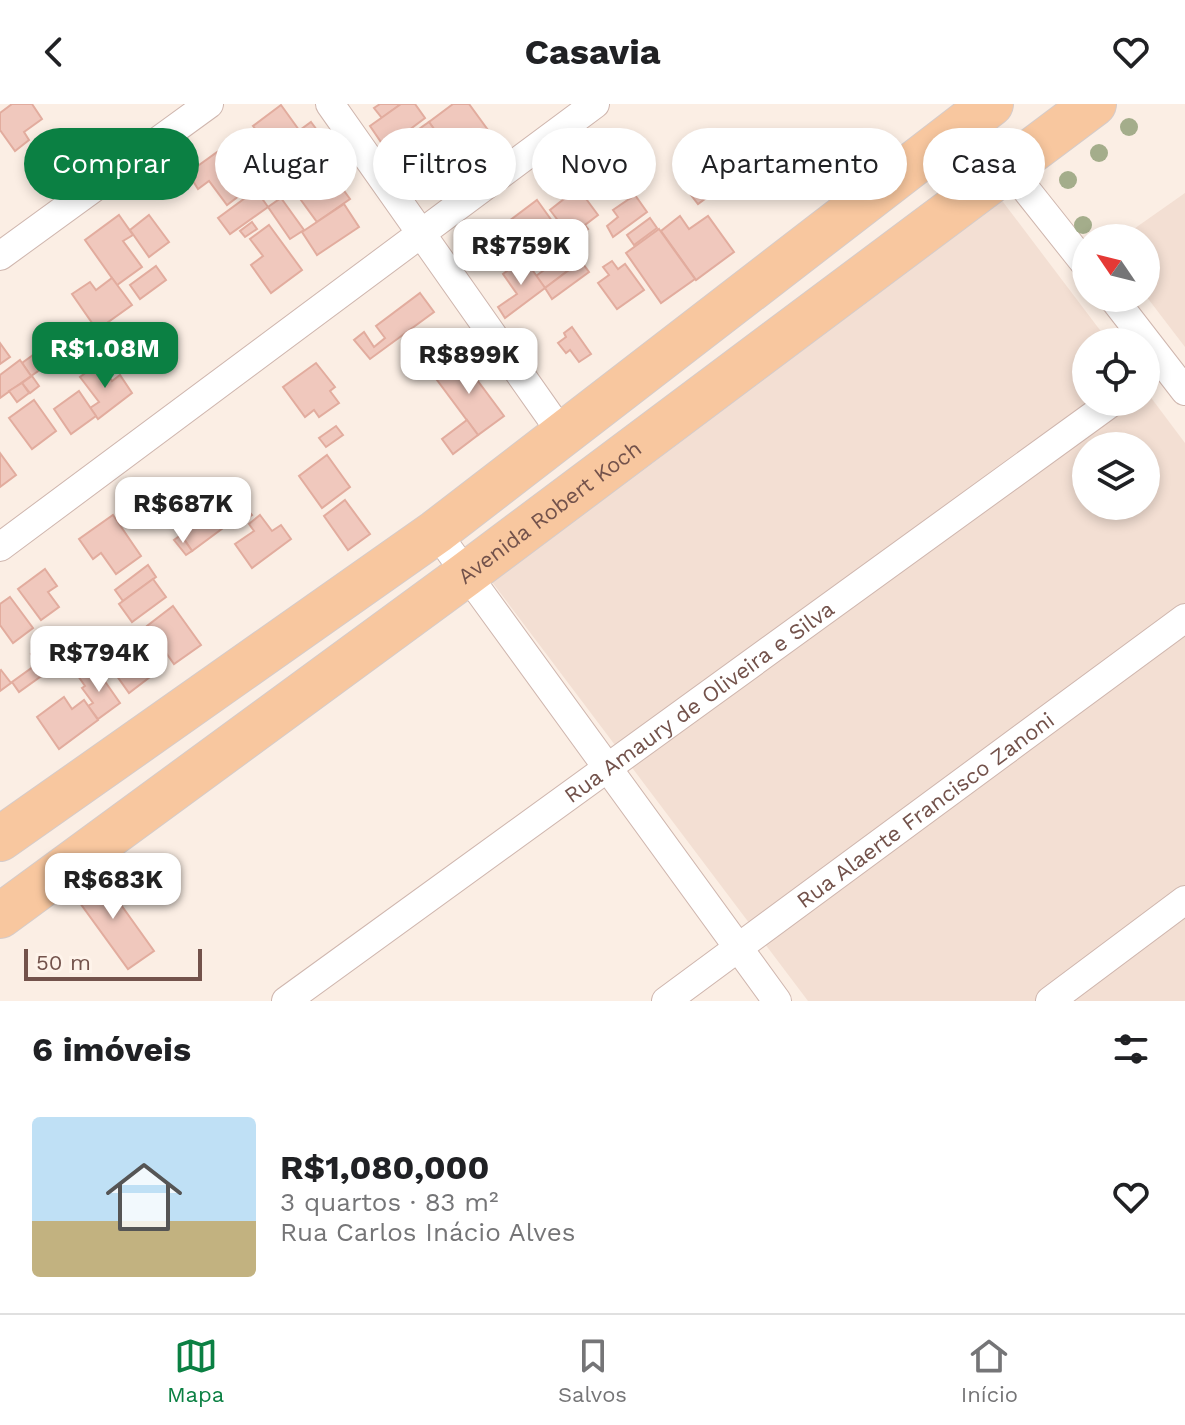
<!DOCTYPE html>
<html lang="pt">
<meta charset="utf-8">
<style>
:root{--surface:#fff;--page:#f2f2f2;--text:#202124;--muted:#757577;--line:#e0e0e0;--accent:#0b8043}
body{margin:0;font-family:"Work Sans",sans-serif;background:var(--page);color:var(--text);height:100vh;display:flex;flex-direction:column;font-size:30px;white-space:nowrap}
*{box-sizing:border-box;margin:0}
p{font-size:26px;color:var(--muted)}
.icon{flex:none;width:44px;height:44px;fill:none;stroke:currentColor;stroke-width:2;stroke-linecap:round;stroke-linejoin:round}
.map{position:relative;height:897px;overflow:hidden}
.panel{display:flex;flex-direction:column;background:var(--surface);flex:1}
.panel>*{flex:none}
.top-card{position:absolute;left:24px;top:24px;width:1138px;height:72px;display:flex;gap:16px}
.needle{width:52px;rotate:305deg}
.controls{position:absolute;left:1072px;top:120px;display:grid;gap:16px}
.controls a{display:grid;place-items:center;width:88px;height:88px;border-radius:50%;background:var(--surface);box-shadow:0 4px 12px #0003;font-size:40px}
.scale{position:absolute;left:24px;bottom:20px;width:178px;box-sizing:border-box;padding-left:8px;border:4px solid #73524b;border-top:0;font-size:22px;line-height:28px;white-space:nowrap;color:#73524b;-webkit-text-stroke:6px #fef3ea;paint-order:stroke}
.price{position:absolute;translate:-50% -68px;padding:0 18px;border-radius:16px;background:#fff;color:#222;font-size:26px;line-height:52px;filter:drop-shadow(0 2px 4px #0008)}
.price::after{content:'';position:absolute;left:50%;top:48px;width:24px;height:18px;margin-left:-12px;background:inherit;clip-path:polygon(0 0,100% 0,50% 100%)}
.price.active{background:var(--accent);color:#fff}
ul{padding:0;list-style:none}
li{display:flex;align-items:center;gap:24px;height:200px;padding:0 32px}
li span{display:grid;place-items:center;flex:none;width:224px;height:160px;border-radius:8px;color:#555}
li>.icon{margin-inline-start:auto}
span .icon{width:96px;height:96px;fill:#fffc;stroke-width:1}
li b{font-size:34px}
h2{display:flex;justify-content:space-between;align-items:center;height:96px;padding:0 32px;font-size:34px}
.pill{padding:0 28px;border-radius:36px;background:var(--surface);box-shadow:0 4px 12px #0003;font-size:28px;line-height:72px}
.pill.active{background:var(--accent);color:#fff}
header{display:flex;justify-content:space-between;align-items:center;height:104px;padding:0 32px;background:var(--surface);font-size:36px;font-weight:700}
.tab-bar{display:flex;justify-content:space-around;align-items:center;height:112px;border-top:2px solid var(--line);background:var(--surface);font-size:22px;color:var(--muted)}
.tab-bar a{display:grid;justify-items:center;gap:4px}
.tab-bar .active{color:var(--accent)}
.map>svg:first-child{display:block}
.residential{fill:#f3dfd3;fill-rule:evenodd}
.building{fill:#f0c8bd;stroke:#e2ac9e;stroke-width:2}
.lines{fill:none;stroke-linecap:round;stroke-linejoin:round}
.minor-casing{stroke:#cfb6ae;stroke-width:30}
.primary-casing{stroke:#d5cbc9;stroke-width:46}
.minor{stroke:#fff;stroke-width:28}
.primary{stroke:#f8c79f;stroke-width:44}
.tree{fill:#a4ad8b}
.labels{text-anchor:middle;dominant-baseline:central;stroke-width:8;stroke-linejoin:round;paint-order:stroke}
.street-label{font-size:22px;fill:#73524b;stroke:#fef3ea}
</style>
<header><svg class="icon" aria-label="back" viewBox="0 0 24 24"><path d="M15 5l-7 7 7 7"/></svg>Casavia<svg class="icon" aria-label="heart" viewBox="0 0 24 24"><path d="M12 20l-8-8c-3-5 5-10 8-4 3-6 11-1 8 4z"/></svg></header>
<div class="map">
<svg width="1185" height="897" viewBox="0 0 1185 897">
<rect width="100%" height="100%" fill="#fbeee4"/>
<g class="residential">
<path d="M 1185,89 L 1185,243 L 1146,192 L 1146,134 L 1121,134 Z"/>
<path d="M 997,90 L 1109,238 L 1086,238 L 1086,298 L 1146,298 L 1146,287 L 1185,339 L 1185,897 L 808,897 L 483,466 ZM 1086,342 L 1146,342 L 1146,402 L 1086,402 Z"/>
</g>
<g class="building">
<path d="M 12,0 L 32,0 L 42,15 L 24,28 L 29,36 L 15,47 L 0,26 L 0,9 Z"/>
<path d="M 380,0 L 401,0 L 382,14 L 374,4 Z"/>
<path d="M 401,0 L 415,0 L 425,14 L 385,44 L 370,22 Z"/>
<path d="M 453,0 L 469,0 L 488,26 L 453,52 L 429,18 Z"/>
<path d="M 281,1 L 299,26 L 272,46 L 253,22 Z"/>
<path d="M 311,18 L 317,26 L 308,33 L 328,60 L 309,74 L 302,64 L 274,84 L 255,59 Z"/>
<path d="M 429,18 L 452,50 L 426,69 L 402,37 Z"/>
<path d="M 220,46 L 248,85 L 227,101 L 209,77 L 198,85 L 188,69 Z"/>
<path d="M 716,57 L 738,86 L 728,93 L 721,83 L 698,100 L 684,82 Z"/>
<path d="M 326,62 L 350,95 L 317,118 L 298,92 L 313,81 L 309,74 Z"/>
<path d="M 578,84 L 598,111 L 585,121 L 588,125 L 573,136 L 550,106 Z"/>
<path d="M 256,86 L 268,103 L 230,130 L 218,114 Z"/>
<path d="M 635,91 L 647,108 L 613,133 L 607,122 L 618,113 L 613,106 Z"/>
<path d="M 281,94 L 304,126 L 290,135 L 268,103 Z"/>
<path d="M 537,96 L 565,135 L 539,154 L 529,141 L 519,148 L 501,123 Z"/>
<path d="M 344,100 L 359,123 L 317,151 L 302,128 Z"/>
<path d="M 119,111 L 133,131 L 123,137 L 142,163 L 117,181 L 85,136 Z"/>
<path d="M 149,111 L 169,138 L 149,153 L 130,126 Z"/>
<path d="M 680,112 L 689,125 L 708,112 L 734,148 L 696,176 L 661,127 Z"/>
<path d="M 650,114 L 657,124 L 634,141 L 627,131 Z"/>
<path d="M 252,118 L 257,125 L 245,133 L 240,127 Z"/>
<path d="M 269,121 L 302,166 L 271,189 L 251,161 L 263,152 L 250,135 Z"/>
<path d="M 659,125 L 695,175 L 661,199 L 626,149 Z"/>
<path d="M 573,145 L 581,157 L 545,184 L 536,172 Z"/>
<path d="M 524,154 L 545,184 L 505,214 L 498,203 L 517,190 L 503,170 Z"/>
<path d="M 581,157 L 589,168 L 552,195 L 545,184 Z"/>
<path d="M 612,157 L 618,165 L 625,160 L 644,186 L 617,205 L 598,179 L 609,171 L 603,163 Z"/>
<path d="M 156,162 L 166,176 L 140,195 L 130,181 Z"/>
<path d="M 112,174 L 132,201 L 97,226 L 72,190 L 90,178 L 96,186 Z"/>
<path d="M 420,189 L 434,208 L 370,255 L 354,236 L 364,228 L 374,243 L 385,234 L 376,222 Z"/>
<path d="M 572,223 L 591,250 L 579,258 L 570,246 L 566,249 L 558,239 L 566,233 L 564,229 Z"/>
<path d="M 55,235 L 64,249 L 31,272 L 22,259 Z"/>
<path d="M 0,239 L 10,253 L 0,260 Z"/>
<path d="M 460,253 L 504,312 L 478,331 L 434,272 Z"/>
<path d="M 20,256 L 31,272 L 0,294 L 0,271 Z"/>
<path d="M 99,259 L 112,277 L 120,271 L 132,289 L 98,315 L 90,304 L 99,298 L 80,273 Z"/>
<path d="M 316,259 L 335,283 L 330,287 L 339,299 L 319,313 L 314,306 L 305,313 L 283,283 Z"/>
<path d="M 32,272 L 39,282 L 30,289 L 22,279 Z"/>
<path d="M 22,279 L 29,289 L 17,298 L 9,287 Z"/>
<path d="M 79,287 L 96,312 L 71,330 L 54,305 Z"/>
<path d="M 34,296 L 56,327 L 32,345 L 9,314 Z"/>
<path d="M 467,316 L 478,331 L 453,350 L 442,335 Z"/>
<path d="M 336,322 L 343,331 L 326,343 L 319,334 Z"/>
<path d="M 0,349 L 16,371 L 0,383 Z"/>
<path d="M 327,351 L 350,383 L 322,404 L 299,372 Z"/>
<path d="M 345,396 L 370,430 L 348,446 L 324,412 Z"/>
<path d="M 208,403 L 223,424 L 192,447 L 182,432 L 201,417 L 197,412 Z"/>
<path d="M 248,406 L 252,411 L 234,424 L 229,419 Z"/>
<path d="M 113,411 L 141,452 L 116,470 L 101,449 L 93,455 L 79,435 Z"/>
<path d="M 260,411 L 272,427 L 281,421 L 291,435 L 252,464 L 235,440 L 254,427 L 249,420 Z"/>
<path d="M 181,431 L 192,447 L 186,451 L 174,436 Z"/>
<path d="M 148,461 L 156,473 L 123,497 L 115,486 Z"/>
<path d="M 45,465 L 57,482 L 48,488 L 59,503 L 41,516 L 18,485 Z"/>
<path d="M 153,475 L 166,493 L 132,518 L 119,500 Z"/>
<path d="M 10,493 L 33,524 L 13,539 L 0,521 L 0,500 Z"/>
<path d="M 173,502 L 201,541 L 174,560 L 147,522 Z"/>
<path d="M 84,526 L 93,539 L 60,563 L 51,550 Z"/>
<path d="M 63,527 L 69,536 L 57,545 L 51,536 Z"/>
<path d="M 50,535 L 57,545 L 38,560 L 31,550 Z"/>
<path d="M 117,541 L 126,553 L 132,548 L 136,555 L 150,544 L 163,563 L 129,589 L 102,551 Z"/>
<path d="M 51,550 L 58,560 L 19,588 L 12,578 Z"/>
<path d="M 1,566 L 11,579 L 0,587 L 0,567 Z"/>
<path d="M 97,566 L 120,599 L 98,615 L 88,602 L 93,599 L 82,584 L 85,582 L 78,572 L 83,568 L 87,573 Z"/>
<path d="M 64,593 L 72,605 L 84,596 L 98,616 L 59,645 L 37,613 Z"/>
<path d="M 99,770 L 154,847 L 128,865 L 72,788 Z"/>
</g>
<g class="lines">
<g class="minor-casing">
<g id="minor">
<path d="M 330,0 L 563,331"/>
<path d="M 1009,64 L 1086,161"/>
<path d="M 0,152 L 209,0"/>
<path d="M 1113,194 L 1185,287"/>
<path d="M 436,428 L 777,897"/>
<path d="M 0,443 L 595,0"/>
<path id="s1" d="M 286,897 L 1112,298"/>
<path id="s2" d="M 666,897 L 1185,514"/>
<path d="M 1050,897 L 1185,796"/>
</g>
</g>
<g class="primary-casing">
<g id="primary">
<path d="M 0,735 L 436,428 L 991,0"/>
<path id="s3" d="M 0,812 L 465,471 L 1094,0"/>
</g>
</g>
<use href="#minor" class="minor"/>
<use href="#primary" class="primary"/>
</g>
<g class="tree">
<circle cx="1129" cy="23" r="9"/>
<circle cx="1099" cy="49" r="9"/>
<circle cx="1068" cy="76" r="9"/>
<circle cx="1083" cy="121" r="9"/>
</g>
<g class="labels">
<g class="street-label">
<text stroke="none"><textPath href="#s3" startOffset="682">Avenida Robert Koch</textPath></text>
<text stroke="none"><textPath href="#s1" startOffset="510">Rua Amaury de Oliveira e Silva</textPath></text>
<text stroke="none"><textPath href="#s2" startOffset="322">Rua Alaerte Francisco Zanoni</textPath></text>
</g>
</g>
</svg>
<div class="controls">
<a><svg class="needle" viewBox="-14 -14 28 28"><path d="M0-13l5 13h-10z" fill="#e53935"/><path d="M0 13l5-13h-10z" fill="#757577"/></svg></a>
<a><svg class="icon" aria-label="locate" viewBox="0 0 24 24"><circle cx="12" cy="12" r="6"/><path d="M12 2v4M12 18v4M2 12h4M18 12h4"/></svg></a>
<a><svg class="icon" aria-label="layers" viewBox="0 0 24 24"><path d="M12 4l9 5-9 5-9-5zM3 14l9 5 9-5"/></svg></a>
</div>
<div class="scale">50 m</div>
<b class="price" style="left:521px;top:183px">R$759K</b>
<b class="price active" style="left:105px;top:286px">R$1.08M</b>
<b class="price" style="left:469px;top:292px">R$899K</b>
<b class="price" style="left:183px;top:441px">R$687K</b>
<b class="price" style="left:99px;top:590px">R$794K</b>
<b class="price" style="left:113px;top:817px">R$683K</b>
<div class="top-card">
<a class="pill active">Comprar</a>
<a class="pill">Alugar</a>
<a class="pill">Filtros</a>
<a class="pill">Novo</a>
<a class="pill">Apartamento</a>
<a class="pill">Casa</a>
</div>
</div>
<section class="panel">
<h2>6 imóveis<svg class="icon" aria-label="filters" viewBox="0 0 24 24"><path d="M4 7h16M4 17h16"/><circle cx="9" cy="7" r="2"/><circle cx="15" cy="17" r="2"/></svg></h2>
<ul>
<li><span style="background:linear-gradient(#bfe0f5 65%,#c2b280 0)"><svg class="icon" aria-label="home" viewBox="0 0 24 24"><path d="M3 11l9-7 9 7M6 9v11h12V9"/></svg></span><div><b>R$1,080,000</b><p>3 quartos · 83 m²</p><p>Rua Carlos Inácio Alves</p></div><svg class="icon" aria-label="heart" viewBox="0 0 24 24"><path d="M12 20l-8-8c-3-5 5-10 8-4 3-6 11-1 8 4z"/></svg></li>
</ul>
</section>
<nav class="tab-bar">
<a class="active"><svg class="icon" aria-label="map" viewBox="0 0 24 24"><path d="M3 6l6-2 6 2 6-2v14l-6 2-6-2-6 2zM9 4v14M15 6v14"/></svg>Mapa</a>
<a><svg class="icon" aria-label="saved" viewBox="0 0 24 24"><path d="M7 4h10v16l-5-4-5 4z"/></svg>Salvos</a>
<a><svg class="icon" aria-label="home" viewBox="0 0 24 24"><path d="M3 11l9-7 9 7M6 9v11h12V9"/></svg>Início</a>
</nav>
